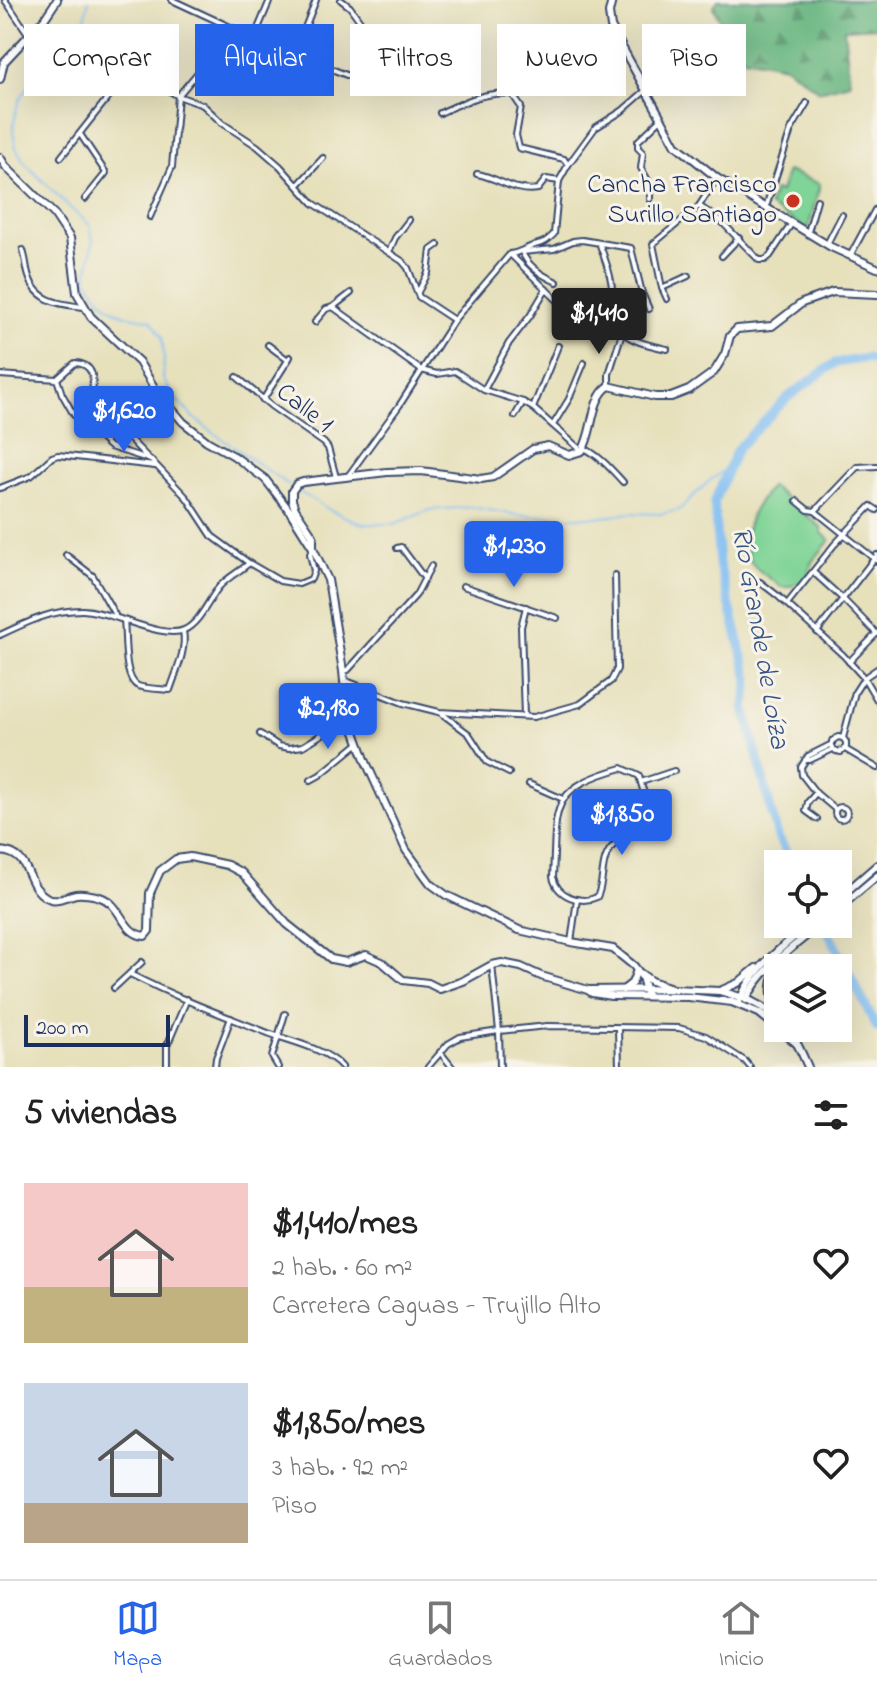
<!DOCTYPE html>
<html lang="es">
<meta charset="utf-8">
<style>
:root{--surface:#fff;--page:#f6f6f6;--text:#222;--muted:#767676;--line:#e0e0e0;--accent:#2563eb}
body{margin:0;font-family:"Indie Flower",sans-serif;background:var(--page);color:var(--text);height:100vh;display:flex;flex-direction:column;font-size:30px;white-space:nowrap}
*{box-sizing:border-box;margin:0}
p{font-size:26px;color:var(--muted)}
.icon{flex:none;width:44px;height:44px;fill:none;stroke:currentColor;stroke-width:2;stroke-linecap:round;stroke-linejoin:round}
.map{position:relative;height:1067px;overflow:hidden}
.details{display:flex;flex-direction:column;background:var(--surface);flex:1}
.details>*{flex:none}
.hud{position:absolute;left:24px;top:24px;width:830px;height:72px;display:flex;gap:16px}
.fabs{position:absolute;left:764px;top:850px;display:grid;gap:16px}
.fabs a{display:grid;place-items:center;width:88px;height:88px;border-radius:0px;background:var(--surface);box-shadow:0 8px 32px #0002;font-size:40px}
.scale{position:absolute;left:24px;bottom:20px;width:146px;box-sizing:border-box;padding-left:8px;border:4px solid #1b2f5e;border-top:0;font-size:22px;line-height:28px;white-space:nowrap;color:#1b2f5e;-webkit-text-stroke:6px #f7f3e8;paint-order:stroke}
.price{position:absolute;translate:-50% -68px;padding:0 18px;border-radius:8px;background:var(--accent);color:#fff;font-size:26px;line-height:52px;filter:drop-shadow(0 2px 4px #0008)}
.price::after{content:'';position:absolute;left:50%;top:48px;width:24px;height:18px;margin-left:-12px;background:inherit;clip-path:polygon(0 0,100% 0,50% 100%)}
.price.selected{background:#222;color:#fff}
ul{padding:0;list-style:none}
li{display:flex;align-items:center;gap:24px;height:200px;padding:0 24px}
li span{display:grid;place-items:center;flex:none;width:224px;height:160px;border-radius:0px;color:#555}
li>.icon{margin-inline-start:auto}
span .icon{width:96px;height:96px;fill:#fffc;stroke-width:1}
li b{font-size:34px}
h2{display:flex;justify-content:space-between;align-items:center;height:96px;padding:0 24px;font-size:34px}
.chip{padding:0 28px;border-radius:0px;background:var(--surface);box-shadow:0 8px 32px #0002;font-size:28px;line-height:72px}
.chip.selected{background:var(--accent);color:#fff}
.dock{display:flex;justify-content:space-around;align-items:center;height:112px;border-top:2px solid var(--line);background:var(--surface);font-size:22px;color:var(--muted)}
.dock a{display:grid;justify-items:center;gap:4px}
.dock .selected{color:var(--accent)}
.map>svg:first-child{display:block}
.green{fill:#80d497;stroke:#4e827a;stroke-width:2}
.forest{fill:url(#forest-firs);stroke:#42726f;stroke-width:2}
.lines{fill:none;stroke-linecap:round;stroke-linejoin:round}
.stream{stroke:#80bdf3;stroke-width:2}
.river{stroke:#80bdf3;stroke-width:9}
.street-casing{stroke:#394a6c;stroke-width:8}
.secondary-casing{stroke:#394a6c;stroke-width:10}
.street{stroke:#fff;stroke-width:4}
.secondary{stroke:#fff;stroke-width:6}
.poi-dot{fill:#c8321e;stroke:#f7f3e8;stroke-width:3}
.labels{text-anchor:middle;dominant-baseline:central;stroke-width:6;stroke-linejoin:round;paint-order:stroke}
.poi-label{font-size:26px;fill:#1b2f5e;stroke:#f7f3e8;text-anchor:end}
.street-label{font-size:26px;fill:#1b2f5e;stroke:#f7f3e8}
.water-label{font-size:28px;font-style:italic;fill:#345283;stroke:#f7f3e8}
</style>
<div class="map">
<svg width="877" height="1067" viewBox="0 0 877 1067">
<defs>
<pattern id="forest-firs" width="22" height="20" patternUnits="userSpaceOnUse" patternTransform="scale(2)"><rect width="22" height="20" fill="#68b680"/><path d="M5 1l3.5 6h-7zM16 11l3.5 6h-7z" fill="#55946c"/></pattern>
</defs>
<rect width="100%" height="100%" fill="#f7f3e8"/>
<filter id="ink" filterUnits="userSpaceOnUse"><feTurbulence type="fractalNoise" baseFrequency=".0125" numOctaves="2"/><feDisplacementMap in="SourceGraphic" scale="16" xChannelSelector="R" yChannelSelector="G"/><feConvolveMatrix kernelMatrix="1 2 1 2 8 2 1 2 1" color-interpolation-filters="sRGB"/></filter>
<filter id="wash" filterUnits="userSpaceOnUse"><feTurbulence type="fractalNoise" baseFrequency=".006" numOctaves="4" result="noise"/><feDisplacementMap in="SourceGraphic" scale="32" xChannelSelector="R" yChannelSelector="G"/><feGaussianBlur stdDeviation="1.8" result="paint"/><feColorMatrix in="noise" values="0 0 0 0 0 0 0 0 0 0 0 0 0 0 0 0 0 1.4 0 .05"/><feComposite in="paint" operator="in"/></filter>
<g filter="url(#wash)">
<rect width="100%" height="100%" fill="#e6e0bb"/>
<g class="green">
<path d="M 787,171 L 820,184 L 808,230 L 769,206 L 774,190 L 780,192 Z"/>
<path d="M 771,486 L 821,527 L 822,533 L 830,540 L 811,563 L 812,566 L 809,569 L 810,572 L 800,585 L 797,583 L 790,587 L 781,587 C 772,579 758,572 751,562 C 747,557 747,549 746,543 C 744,521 757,503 771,486 Z"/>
</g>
<path class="forest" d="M 718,0 L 877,0 L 877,27 L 844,29 L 850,83 L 819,91 L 785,66 L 740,57 L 713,7 Z"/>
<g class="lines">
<g class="stream">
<path d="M 89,0 C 83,19 86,43 74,57 L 57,60 L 42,68 L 21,97 L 16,110 L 13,131 L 16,148 L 25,163 L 70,208 L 90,225 L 93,241 L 87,279 C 96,292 105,307 120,313 C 130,317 142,317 152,321 L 162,337 L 164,357 L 163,379 L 174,397 L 193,417 L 211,431 L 290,486"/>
<path d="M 298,491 L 330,510 L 362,524 L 394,524 L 430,510 L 471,507 L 517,515 L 568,517 L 603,517 L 631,513 L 660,514 L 679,510 L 708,482 L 730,466"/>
</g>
<g class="river">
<path d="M 793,864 L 778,837 L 745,708 L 749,680 L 719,564 L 714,502 L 737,449 L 788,397 L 835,363 L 867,358 L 877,362"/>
<path d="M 824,924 L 877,1028"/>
</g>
</g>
</g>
<g filter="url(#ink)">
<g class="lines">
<g class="street-casing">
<g id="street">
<path d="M 5,0 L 29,35"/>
<path d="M 172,0 L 254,38 L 359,80 L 366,79 L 385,61 L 385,56 L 350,7 L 341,0"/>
<path d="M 254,38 L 270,0"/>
<path d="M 287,73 L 316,0"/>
<path d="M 440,113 C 464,102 485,91 512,94 L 521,107 L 516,135 L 519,148 L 564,159 L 568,165"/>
<path d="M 80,134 L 106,173 L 85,199"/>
<path d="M 61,157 L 122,80 L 142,48 L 159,84 L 178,96 L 203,105 L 222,123 L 257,146 L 280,166 L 313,203 L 402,261 L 408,268 L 419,297 L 454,320"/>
<path d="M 477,174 C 500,178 513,193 538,189 L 546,179 L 559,181"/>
<path d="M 298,185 L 323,158"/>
<path d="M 650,199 L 650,184 L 641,168 L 643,153 L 638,148 L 638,141 L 661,119"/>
<path d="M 699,206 L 720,220 L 759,260 L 765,260 L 770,256 L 792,223"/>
<path d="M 766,207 L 791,130 L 807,103"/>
<path d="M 150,217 L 172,167 L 178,96 L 204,65"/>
<path d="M 808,232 L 817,200"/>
<path d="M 827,244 L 842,215"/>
<path d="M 600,245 C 604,257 609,269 611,281 C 613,288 611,294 611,300 C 613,338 635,342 667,349"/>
<path d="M 23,250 C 25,257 26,262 27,269 C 33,301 57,304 84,307"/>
<path d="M 389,252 L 395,238 L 409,220"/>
<path d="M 510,254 L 558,301"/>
<path d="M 722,256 L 739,238"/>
<path d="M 850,256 L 875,210"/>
<path d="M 557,282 C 543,276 528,267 522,252 L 554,249 L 573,241 L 582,240 L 631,248 L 642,293 L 649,309"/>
<path d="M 662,288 L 688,276"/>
<path d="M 418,292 L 428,273 L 431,250 L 438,245"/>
<path d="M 667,299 L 662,288 L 653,244 L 699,206 L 717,178"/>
<path d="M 333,307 L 351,293"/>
<path d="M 315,322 L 326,309 L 333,307 L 421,370 L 437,374 L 455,371 L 484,390 L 523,402 L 533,408 L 582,451"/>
<path d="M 268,345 L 288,360"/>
<path d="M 0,375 L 57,379"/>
<path d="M 237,377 L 271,406 L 324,443 L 328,448 L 336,477"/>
<path d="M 58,378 L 75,363 C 94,364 94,378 92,394"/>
<path d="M 57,379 L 62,394 L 74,415 L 110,447 L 151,460 L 187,498 L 212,536 L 249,563 L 280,581 L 299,584 L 311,579 L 314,571 L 310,554 L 313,548"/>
<path d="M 609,386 L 609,374 L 622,333"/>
<path d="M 484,390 L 509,343 L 530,316 L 546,289"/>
<path d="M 263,400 L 290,357"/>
<path d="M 533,408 L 558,346"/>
<path d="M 515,416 L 523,402"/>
<path d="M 553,425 L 569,399 L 584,363"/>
<path d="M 118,427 L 150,460"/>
<path d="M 584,448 C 600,456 611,469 623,482"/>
<path d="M 348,476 L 399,406 L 454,320 L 510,254 C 519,253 522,250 530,247 C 543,241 542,246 554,234 L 559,181 L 568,165 L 595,128 L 622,111 L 645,91"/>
<path d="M 0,488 L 31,476 L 52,457 L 58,455 L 155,466"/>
<path d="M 797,501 L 808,510 L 815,511 L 877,561"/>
<path d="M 815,511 L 857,467 L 877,466"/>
<path d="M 397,548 L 401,547 L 425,579"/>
<path d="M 66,555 L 93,576 L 115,615"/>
<path d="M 813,572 L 843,599 L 877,634"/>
<path d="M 760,582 L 778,596 L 843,655 L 864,678 L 877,700"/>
<path d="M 463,586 L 557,618"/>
<path d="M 787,604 L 834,545 L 871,506 L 877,510"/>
<path d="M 124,620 C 126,637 123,679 138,686 C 147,689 161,689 170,690 C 176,672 187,649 183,631"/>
<path d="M 817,632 L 877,555"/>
<path d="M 0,635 C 28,622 51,610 82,610 C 109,610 162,640 184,630 C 200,623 209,599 219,587 C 228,577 239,572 248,564"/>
<path d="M 849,662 L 877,633"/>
<path d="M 343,671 L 348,670 L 416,595 L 431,566"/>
<path d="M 344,680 L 403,703 L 439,712 L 534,717 L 580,704 L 611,681 L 617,669 L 615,575"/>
<path d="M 441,713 L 469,734 L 487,762 L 509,773"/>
<path d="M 524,716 L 521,627 L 526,607"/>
<path d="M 260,734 L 279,746 L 289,748 L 303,746 L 334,727 L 353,723"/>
<path d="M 843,738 L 838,737 L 832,741 L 832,748 L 836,751 L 841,752 L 846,747 L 846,742 L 843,738 L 855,692 L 864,678 L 877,669"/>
<path d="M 845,749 L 877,768"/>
<path d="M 805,760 L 810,760 L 833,749"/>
<path d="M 622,768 L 639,776 L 651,818 L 650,826 C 640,834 626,835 616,843 C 598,858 606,879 597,897 C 580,905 557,896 553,877 C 557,810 546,789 622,768 Z"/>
<path d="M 311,780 L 320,775 L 359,743"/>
<path d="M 641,782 L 674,771"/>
<path d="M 529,784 L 563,799"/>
<path d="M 816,793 L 835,809"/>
<circle cx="841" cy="813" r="6"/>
<path d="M 817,819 L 806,811 L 808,802 L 816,793 L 802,775 L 801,767 L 808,756 L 832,744"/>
<path d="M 571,942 L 577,899"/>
<path d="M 492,965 L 499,1031 L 500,1067"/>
<path d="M 130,974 C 175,997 222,1015 268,1033 C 290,1041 327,1049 342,1067"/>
<path d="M 114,988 L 142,962"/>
<path d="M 618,1028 L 619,1067"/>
<path d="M 440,1052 L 452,1067"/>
<path d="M 167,1067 L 167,1046 L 187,999"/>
<path d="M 215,1067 L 216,1058 L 231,1018"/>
<path d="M 278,1067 L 272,1057 L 285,1014"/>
<path d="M 428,1067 L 448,1044 L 460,1037 L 499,1031 L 547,1026 L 679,1028 L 706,1036 L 745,1061 L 750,1067"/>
</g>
</g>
<g class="secondary-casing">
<g id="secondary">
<path d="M 612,0 L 609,13 L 611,27 L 676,145 L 717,178 L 831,247 L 877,268"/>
<path d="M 0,79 L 4,62 L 45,18 L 57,0"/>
<path d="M 0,157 L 6,167 L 54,214 L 70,238 L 77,293 L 91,317 L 139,362 L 155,389 L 183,422 L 207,441 L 234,456 L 265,479 L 289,510 L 313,548"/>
<path d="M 0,851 C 33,853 24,885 46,897 C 56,903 65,896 76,894 C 82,893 94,895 100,897 C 122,904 122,934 145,936 L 149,931 L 150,893 L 160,871 L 176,859 L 190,857 L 227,865 L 242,873 L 287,924 L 331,959 L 346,962 L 366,955 L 382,962 L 403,980 L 428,983 L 440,989 L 463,981 L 492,965 L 502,963 L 521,967 L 541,976 L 588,990 L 673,989 L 720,991 L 747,999 L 762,1007 L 778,1020"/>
<path d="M 838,899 L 877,865"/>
<path d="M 838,909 L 877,876"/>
<path d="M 640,973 L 651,981 L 669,987"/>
<path d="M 588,990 L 592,993 L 611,996 L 688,997 L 732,1002 L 759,1013 L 796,1043"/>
<path d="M 623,990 L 632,983 L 637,970"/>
<path d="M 722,990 L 738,983 L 756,968"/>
<path d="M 647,996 L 642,977 L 634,966 L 613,949 L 571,942 L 519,930 L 446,895 L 431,884 L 406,850 L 366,762 L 355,732 L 345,692 L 343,671 L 328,580 L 313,548 L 313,536 L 295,509 L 292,500 L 292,491 L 297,484 L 303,482 L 387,472 L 421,471 L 481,479 L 493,477 L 533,449 L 548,446 L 569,455 L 582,451 C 594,432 590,399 609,386 L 655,397 L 671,397 L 689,390 L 714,372 L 725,354 L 730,336 L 737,329 L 772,326 L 802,303 L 833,292 L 877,294"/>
<path d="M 740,1000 C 753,967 783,947 809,924"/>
<path d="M 746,1000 C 761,968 794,947 821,924"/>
<path d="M 778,1016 C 768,995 770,978 783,959"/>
<path d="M 786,1028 C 796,1038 802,1054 808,1067"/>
</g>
</g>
<use href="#street" class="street"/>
<use href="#secondary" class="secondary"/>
</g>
</g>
<circle class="poi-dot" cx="793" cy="201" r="8"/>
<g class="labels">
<g class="poi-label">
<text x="777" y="186">Cancha Francisco<tspan x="777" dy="30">Surillo Santiago</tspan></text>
</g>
<g class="street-label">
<text transform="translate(304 409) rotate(38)">Calle 1</text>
</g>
<g class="water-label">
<text transform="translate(759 638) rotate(80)">Río Grande de Loíza</text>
</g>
</g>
</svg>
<div class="fabs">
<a><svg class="icon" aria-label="locate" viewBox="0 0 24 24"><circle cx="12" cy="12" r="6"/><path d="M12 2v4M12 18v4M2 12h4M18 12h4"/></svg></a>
<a><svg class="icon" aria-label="layers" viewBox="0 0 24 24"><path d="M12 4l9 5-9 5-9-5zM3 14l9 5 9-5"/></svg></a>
</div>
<div class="scale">200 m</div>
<b class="price selected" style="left:599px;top:356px">$1,410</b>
<b class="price" style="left:124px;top:454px">$1,620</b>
<b class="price" style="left:514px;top:589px">$1,230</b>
<b class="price" style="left:328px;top:751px">$2,180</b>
<b class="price" style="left:622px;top:857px">$1,850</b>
<div class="hud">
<a class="chip">Comprar</a>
<a class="chip selected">Alquilar</a>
<a class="chip">Filtros</a>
<a class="chip">Nuevo</a>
<a class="chip">Piso</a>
</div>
</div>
<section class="details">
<h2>5 viviendas<svg class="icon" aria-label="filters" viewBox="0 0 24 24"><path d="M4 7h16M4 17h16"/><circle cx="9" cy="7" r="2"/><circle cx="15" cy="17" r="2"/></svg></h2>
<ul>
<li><span style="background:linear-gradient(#f6c9c9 65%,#c2b280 0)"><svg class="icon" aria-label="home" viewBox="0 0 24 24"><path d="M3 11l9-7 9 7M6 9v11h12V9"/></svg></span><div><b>$1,410/mes</b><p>2 hab. · 60 m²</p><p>Carretera Caguas - Trujillo Alto</p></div><svg class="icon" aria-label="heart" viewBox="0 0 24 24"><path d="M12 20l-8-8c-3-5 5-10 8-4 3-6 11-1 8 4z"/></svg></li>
<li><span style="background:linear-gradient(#c9d6e8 75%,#b9a48a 0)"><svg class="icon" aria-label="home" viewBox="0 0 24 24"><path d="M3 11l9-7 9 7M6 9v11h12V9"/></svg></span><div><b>$1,850/mes</b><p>3 hab. · 92 m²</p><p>Piso</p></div><svg class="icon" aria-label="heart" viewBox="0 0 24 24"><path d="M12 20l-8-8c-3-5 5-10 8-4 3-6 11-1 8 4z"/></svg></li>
</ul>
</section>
<nav class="dock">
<a class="selected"><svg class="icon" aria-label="map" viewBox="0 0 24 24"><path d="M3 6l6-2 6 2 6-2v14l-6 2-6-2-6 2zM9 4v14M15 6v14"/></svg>Mapa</a>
<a><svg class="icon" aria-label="saved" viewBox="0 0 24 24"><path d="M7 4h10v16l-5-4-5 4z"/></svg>Guardados</a>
<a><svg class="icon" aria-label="home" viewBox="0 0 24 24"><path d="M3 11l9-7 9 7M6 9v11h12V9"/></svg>Inicio</a>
</nav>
